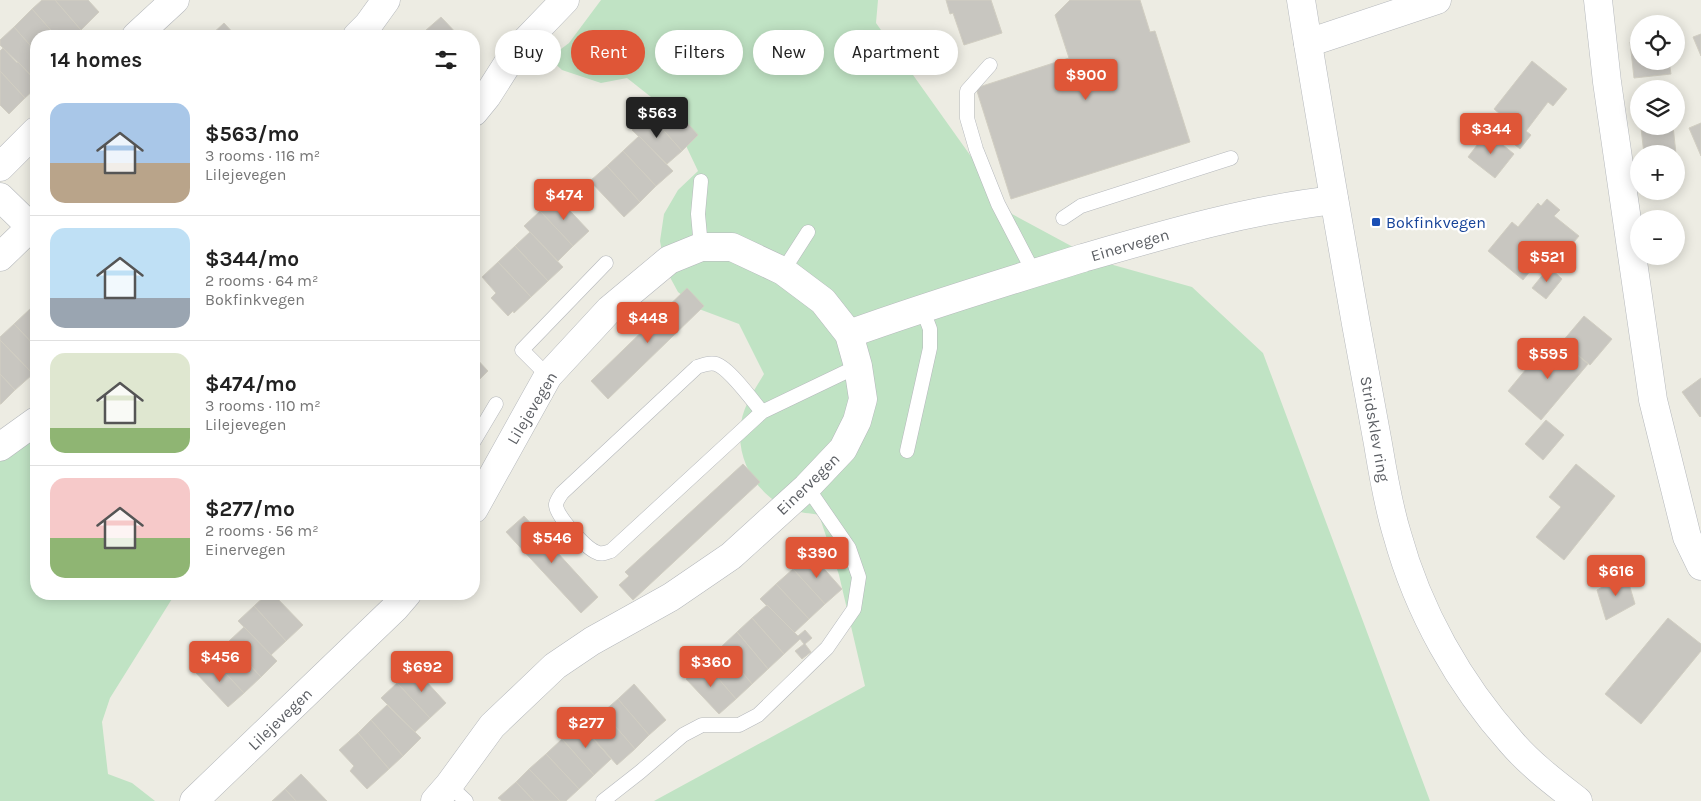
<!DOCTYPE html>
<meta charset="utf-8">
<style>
:root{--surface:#fff;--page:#f6f6f6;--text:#222;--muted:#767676;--line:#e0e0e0;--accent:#df5637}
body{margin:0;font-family:Karla,sans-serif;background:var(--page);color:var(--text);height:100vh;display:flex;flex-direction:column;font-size:19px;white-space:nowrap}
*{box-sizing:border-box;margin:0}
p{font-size:16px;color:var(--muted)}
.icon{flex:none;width:28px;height:28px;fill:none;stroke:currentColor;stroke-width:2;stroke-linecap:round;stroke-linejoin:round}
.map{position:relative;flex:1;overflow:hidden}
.details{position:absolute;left:30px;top:30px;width:450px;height:570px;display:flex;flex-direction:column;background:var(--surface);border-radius:20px;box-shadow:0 2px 12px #0003}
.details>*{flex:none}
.guide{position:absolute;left:495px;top:30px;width:475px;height:45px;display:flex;gap:10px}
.buttons{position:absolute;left:1630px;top:15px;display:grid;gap:10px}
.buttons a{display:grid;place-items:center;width:55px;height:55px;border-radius:50%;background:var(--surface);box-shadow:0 2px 12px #0003;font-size:25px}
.price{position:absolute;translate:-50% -42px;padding:0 11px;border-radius:5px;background:var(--accent);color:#fff;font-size:16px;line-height:32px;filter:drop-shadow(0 1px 2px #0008)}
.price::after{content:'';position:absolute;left:50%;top:30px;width:15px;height:11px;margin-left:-8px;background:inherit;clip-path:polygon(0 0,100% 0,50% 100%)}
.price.active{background:#222;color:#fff}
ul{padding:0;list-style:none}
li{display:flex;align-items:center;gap:15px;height:125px;padding:0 20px}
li+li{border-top:1px solid var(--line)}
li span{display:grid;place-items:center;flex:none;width:140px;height:100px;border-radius:15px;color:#555}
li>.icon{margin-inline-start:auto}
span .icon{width:60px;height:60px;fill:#fffc;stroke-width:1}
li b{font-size:21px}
h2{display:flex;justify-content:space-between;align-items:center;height:60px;padding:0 20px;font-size:21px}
.pill{padding:0 18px;border-radius:22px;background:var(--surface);box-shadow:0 2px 12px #0003;font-size:18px;line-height:45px}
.pill.active{background:var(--accent);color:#fff}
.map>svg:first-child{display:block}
.green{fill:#c0e3c4}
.building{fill:#c8c6c0;stroke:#d1cec2}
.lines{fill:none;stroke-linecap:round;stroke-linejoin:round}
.service-casing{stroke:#b5b8bc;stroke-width:15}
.minor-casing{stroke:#b5b8bc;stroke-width:29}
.tertiary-casing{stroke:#b5b8bc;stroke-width:29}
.service{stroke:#fff;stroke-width:14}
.minor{stroke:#fff;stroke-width:28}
.tertiary{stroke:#fff;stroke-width:28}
.transit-dot{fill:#1a4fb4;stroke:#fff;stroke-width:2}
.labels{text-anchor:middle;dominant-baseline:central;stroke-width:4.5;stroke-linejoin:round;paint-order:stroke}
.transit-label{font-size:16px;fill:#164399;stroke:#fff;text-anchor:start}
.street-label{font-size:16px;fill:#5b5e63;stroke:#fff}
</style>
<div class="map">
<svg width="1701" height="801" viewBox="0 0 1701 801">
<rect width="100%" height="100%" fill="#edece3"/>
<g class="green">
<path d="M 601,0 L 878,0 L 876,23 L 1012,214 L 1099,261 L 1192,287 L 1263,353 L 1430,801 L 654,801 L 865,686 L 839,575 L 819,515 C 810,513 800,513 792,510 C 757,497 735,459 741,423 C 744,405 755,389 764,374 L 739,324 L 699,309 L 678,292 L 665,268 L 660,241 L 664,214 L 678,190 L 698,171 L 670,112 L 627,78 L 601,83 L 562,70 L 549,58 L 569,43 Z"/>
<path d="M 36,429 L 36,594 L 175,594 L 110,698 L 102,722 L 108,774 L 132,783 L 155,801 L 0,801 L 0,455 Z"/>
</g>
<g class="building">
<path d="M 42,0 L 55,0 L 81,30 L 74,36 L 56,36 L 32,9 Z"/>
<path d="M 55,0 L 88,0 L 99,12 L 81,30 Z"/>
<path d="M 946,0 L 991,0 L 1002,33 L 964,45 L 953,13 L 950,14 Z"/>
<path d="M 1070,0 L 1140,0 L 1150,32 L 1155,31 L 1190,142 L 1011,199 L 976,88 L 1069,58 L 1055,15 Z"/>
<path d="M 32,9 L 56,36 L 36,36 L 36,52 L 14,27 Z"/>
<path d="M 441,17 L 459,36 L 430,36 L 425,31 Z"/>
<path d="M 224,23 L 236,36 L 210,36 Z"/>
<path d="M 14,27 L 36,52 L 36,72 L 32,76 L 0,45 L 0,40 Z"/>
<path d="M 1701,34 L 1701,56 L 1693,37 Z"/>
<path d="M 1639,41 L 1639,61 L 1669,61 L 1671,74 L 1634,78 L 1630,42 Z"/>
<path d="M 3,48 L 17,63 L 18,62 L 36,81 L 36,88 L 25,98 L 0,71 L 0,51 Z"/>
<path d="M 1532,61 L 1567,89 L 1553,106 L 1548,102 L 1526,131 L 1531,135 L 1520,149 L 1497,130 L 1506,119 L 1494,109 Z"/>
<path d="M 0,71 L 25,98 L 9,114 L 0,105 Z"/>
<path d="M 666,99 L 698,135 L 682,151 L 649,114 Z"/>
<path d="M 649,114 L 682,151 L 667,164 L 632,130 Z"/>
<path d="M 1701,123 L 1701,156 L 1689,128 Z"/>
<path d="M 1660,126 L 1673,126 L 1676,154 L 1644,154 L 1641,128 Z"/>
<path d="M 1487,132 L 1514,154 L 1495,178 L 1468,157 Z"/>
<path d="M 639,136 L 673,171 L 656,186 L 623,151 Z"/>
<path d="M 623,151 L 656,186 L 640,202 L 607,166 Z"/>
<path d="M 607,166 L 640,202 L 624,217 L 590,181 Z"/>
<path d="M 556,196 L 589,231 L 573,246 L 540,211 Z"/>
<path d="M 1547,199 L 1560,210 L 1554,216 L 1579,236 L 1563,255 L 1551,245 L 1523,280 L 1488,251 L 1512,222 L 1518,227 L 1538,203 L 1541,206 Z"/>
<path d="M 540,211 L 573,246 L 558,261 L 524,226 Z"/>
<path d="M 530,232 L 563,267 L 548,281 L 515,246 Z"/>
<path d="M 515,246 L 548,281 L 531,297 L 498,262 Z"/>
<path d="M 498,262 L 531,297 L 514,313 L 513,311 L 508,316 L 491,298 L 496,293 L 482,277 Z"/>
<path d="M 1549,267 L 1562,279 L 1546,299 L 1532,288 Z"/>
<path d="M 687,288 L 704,306 L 608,399 L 591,381 Z"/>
<path d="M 31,308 L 36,313 L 36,347 L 14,324 Z"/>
<path d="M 1584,316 L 1612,339 L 1590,365 L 1562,342 Z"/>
<path d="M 14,324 L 36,347 L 36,370 L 33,374 L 0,340 L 0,337 Z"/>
<path d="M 0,340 L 33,374 L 15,390 L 0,374 Z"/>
<path d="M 1560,340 L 1588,364 L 1541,420 L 1508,391 L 1536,357 L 1542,362 Z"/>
<path d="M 474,356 L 488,371 L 474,385 Z"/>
<path d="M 0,374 L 15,390 L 1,404 L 0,404 Z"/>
<path d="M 1701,378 L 1701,416 L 1700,417 L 1682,392 Z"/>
<path d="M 1546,420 L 1564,435 L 1543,460 L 1525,444 Z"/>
<path d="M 743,464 L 760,482 L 633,600 L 619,585 L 629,576 L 625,572 Z"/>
<path d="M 1576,464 L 1615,496 L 1564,560 L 1536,537 L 1561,507 L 1549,497 Z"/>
<path d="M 524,516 L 598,597 L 581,613 L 506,532 Z"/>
<path d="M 810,553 L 842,589 L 825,604 L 793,569 Z"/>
<path d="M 793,569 L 825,604 L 809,619 L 776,584 Z"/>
<path d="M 1626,574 L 1635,604 L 1606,620 L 1597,590 Z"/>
<path d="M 776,584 L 809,619 L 794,633 L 760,599 Z"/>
<path d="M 267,594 L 273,594 L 303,625 L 286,641 L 254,606 Z"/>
<path d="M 767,605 L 798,636 L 805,630 L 812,638 L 805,644 L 811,652 L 802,659 L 795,651 L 804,644 L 800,639 L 784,654 L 752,618 Z"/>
<path d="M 254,606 L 286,641 L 271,655 L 238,621 Z"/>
<path d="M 752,618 L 784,654 L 768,669 L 737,632 Z"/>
<path d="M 1668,618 L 1701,644 L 1701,651 L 1641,724 L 1605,694 Z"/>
<path d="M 244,627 L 277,661 L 261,677 L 228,642 Z"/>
<path d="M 737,632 L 768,669 L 752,684 L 721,647 Z"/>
<path d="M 228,642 L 261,677 L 244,693 L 211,658 Z"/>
<path d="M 721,647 L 752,684 L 736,699 L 704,662 Z"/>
<path d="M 211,658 L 244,693 L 228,707 L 196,673 Z"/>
<path d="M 704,662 L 736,699 L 719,714 L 686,679 Z"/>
<path d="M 414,668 L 446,703 L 430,718 L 397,683 Z"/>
<path d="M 397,683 L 430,718 L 415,732 L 381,698 Z"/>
<path d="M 634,684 L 666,720 L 649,735 L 618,699 Z"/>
<path d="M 618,699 L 649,735 L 635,749 L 603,712 Z"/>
<path d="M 387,705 L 421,738 L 403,756 L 371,720 Z"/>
<path d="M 603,712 L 635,749 L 617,765 L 585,729 Z"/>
<path d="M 371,720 L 403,756 L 389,769 L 358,733 Z"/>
<path d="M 579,723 L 611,759 L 594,775 L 562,739 Z"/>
<path d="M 358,733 L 389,769 L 367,789 L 350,771 L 354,766 L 339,750 Z"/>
<path d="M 562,739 L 594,775 L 579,789 L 546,754 Z"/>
<path d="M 546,754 L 579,789 L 566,801 L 560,801 L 529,769 Z"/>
<path d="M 529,769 L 560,801 L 534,801 L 516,782 Z"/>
<path d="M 301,774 L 327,801 L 296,801 L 285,789 Z"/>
<path d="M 516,782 L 534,801 L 502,801 L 498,798 Z"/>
<path d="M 285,789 L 296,801 L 272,801 Z"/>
</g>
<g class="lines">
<g class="service-casing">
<g id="service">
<path d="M 990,65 L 967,91 L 967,118 L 976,149 L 998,204 L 1034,273"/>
<path d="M 1063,218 L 1081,206 L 1231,158"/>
<path d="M 701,247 L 698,214 L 701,181"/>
<path d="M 783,271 L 808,232"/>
<path d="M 548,376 L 522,350 L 606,263"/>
<path d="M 762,412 C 753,401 729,368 716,364 C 709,362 703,365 697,367 L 562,493 C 560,496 557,500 556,504 C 554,514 586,548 596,552 C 601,555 605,553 611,551 L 762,412 L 858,366"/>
<path d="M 474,441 L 496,404"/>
<path d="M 907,451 L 930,348 L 930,329 L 922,308"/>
<path d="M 449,785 L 466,801"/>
<path d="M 603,801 L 640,772 L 683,735 L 702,725 L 739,725 L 758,715 L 827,648 L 854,609 L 859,577 L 849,548 L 807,487"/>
</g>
</g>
<g class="minor-casing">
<g id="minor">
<path d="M 1598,0 L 1607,82 L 1653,400 L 1687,537 L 1701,566"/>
<path d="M 136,36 L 175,0"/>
<path d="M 357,36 L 368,25 L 386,0"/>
<path d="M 1308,43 L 1437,0"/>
<path d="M 474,112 L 487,96 L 515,52 L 565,0"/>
<path d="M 0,167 L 36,131"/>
<path d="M 0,197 L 36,232"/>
<path d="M 0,257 L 31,227"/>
<path d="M 849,334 C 926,306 1005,282 1083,258 C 1166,234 1248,210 1334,200"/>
<path d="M 0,447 L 36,421"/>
<path d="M 194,801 L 395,608 L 407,594"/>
<path d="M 435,801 L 449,785 L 492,726 L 555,666 L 592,641 L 671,597 L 731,556 L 807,487 L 843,449 L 857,421 L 863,399 L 858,366 L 849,334 L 823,301 L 783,271 L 732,247 L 701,247 L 669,260 L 609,310 L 548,376 L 474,509"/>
</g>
</g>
<g class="tertiary-casing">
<path id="tertiary" d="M 1301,0 C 1318,108 1337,216 1356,324 C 1363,364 1371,404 1378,444 C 1383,474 1388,505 1397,534 C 1418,611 1459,684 1512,743 C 1531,765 1555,783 1578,801"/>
</g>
<use href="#service" class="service"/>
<use href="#minor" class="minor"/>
<use href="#tertiary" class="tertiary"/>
</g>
<rect class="transit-dot" x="1371" y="217" width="10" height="10" rx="2.5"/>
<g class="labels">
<g class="transit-label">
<text x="1386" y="222">Bokfinkvegen</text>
</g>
<g class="street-label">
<text transform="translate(1130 245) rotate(-16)">Einervegen</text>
<text transform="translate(532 408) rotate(-59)">Lilejevegen</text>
<text transform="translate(1375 429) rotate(80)">Stridsklev ring</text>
<text transform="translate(808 484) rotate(-44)">Einervegen</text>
<text transform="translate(280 719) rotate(-44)">Lilejevegen</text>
</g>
</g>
</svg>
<div class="buttons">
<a><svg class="icon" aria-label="locate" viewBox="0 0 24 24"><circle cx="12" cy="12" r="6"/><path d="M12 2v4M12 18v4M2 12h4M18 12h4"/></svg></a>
<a><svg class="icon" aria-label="layers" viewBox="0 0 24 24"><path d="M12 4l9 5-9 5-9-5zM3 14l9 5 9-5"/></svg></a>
<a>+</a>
<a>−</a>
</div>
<b class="price" style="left:1086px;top:101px">$900</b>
<b class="price active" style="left:657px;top:139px">$563</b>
<b class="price" style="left:1491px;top:155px">$344</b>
<b class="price" style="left:564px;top:221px">$474</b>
<b class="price" style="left:1547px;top:283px">$521</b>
<b class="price" style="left:648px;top:344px">$448</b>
<b class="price" style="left:1548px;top:380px">$595</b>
<b class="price" style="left:552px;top:564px">$546</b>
<b class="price" style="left:817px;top:579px">$390</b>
<b class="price" style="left:1616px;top:597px">$616</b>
<b class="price" style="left:220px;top:683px">$456</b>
<b class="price" style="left:711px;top:688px">$360</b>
<b class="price" style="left:422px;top:693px">$692</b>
<b class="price" style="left:586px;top:749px">$277</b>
<div class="guide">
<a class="pill">Buy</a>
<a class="pill active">Rent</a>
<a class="pill">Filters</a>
<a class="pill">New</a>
<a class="pill">Apartment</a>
</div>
<section class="details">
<h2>14 homes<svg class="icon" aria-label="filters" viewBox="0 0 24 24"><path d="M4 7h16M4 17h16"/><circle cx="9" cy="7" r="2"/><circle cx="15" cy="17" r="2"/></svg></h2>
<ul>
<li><span style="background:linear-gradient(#a9c7e8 60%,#b9a48a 0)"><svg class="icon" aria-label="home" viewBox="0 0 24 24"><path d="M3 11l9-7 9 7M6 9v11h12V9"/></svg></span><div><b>$563/mo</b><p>3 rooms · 116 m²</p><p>Lilejevegen</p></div></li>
<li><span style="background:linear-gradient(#bfe0f5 70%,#9aa5b1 0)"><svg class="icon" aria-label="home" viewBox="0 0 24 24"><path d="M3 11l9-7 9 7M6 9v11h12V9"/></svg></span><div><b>$344/mo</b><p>2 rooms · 64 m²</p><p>Bokfinkvegen</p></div></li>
<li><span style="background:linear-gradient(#dfe7d0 75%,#8fb573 0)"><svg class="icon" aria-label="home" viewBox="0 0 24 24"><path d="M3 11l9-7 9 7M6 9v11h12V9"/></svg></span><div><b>$474/mo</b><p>3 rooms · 110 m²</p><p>Lilejevegen</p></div></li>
<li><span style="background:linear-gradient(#f6c9c9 60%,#8fb573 0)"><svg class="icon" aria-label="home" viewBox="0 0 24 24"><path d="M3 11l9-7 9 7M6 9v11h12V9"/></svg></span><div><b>$277/mo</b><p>2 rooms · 56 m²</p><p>Einervegen</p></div></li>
</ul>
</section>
</div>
